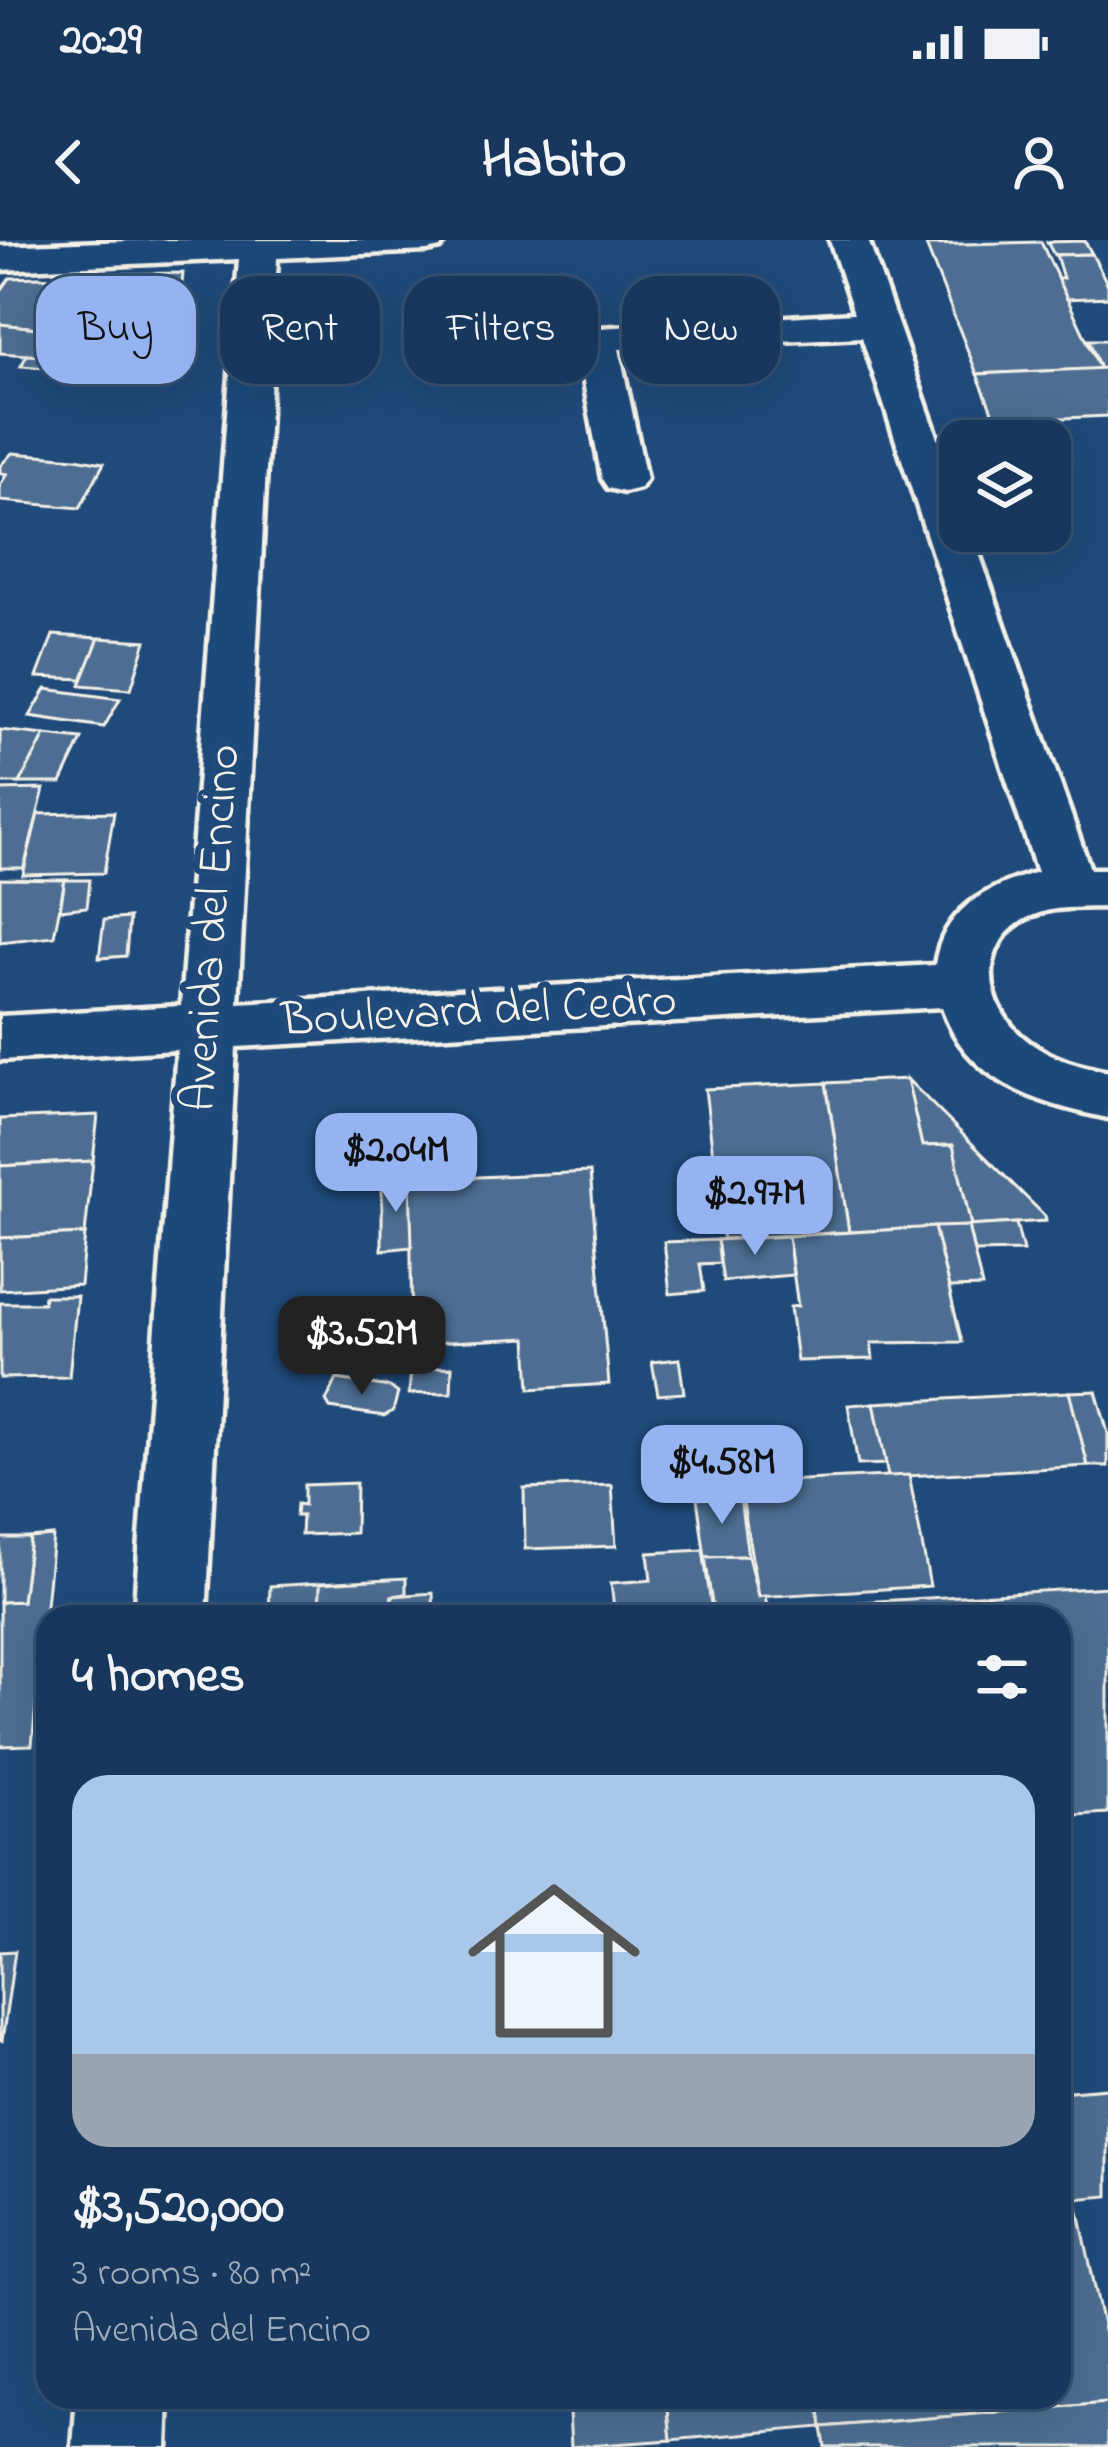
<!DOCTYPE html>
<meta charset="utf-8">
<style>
:root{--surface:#17385c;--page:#244365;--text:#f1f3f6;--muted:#9eacbb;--line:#365272;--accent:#95b2f1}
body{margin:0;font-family:"Indie Flower",sans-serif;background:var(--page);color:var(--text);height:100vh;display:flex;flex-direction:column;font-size:45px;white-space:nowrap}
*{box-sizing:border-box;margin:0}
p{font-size:39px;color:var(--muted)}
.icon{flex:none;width:66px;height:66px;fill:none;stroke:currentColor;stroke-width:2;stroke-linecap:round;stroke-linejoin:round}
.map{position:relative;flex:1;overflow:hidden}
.sheet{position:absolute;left:36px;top:1365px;width:1035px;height:804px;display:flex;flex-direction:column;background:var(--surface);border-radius:36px;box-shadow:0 12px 48px #0002,0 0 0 3px var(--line)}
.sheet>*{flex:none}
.banner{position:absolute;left:36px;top:36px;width:1038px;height:108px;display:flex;gap:24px}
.buttons{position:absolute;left:939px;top:180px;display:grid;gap:24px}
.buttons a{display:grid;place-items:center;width:132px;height:132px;border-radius:24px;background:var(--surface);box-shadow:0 12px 48px #0002,0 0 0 3px var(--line);font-size:60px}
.price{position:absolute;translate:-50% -102px;padding:0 27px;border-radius:24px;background:var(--accent);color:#111;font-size:39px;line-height:78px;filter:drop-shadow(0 3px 6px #0008)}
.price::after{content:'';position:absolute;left:50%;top:72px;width:36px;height:27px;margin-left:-18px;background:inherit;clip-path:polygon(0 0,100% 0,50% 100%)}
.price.on{background:#222;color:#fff}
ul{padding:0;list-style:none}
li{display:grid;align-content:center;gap:24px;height:636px;padding:0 36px}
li+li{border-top:3px solid var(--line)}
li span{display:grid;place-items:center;height:372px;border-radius:36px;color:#555}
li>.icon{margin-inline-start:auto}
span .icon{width:216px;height:216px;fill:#fffc;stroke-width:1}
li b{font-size:51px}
h2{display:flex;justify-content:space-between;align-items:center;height:144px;padding:0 36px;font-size:51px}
.tag{padding:0 42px;border-radius:36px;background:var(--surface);box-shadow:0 12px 48px #0002,0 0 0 3px var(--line);font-size:42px;line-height:108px}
.tag.on{background:var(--accent);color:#111}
.status{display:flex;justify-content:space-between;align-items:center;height:84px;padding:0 60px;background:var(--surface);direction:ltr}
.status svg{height:33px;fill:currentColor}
header{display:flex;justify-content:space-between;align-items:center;height:156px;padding:0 36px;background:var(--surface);font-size:54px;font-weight:700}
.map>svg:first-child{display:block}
.building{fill:#4d6e92;stroke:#f4f1e8;stroke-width:3}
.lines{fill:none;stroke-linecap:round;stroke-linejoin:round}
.minor-casing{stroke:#f4f1e8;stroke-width:9}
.minor{fill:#1f4a7a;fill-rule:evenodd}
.labels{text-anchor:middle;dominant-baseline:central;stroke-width:12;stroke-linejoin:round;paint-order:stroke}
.street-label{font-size:48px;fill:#f4f1e8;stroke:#1f4a7a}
</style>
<div class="status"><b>20:29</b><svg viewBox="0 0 49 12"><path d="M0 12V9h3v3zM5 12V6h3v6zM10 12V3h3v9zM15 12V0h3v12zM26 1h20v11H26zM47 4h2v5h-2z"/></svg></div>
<header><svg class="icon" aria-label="back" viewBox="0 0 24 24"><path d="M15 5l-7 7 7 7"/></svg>Habito<svg class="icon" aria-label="person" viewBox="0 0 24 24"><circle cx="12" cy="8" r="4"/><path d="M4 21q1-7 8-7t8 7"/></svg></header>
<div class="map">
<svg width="1108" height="2207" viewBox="0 0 1108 2207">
<rect width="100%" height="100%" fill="#1f4a7a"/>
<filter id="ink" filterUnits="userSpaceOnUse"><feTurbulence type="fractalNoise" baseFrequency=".00833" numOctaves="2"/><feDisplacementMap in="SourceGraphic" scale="24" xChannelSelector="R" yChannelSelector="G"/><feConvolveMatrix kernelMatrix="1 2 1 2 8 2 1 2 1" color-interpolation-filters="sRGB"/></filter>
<g filter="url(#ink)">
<g class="building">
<path d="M 1085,1 L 1092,14 L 1054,15 L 1047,2 Z"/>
<path d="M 1041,2 L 1100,129 L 977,134 L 926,5 Z"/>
<path d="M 1092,14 L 1108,45 L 1108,57 L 1067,59 L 1057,38 L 1063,38 L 1056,15 Z"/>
<path d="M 183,33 L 180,65 L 109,68 L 112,34 Z"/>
<path d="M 39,37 L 70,40 L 37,88 L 0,84 L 0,52 L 10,38 Z"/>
<path d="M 57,59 L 87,61 L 72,91 L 37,88 Z"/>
<path d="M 180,65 L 178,101 L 142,103 L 136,93 L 113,83 L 114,70 L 109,68 Z"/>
<path d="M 0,84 L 37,88 L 74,91 L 57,117 L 0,113 Z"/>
<path d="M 1089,100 L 1108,100 L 1108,128 L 1100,129 Z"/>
<path d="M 27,115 L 57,117 L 119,121 L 114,133 L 21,126 Z"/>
<path d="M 1108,128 L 1108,176 L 996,181 L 977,134 Z"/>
<path d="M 12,213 L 76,218 L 104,223 L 80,268 L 0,261 L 0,245 L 7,234 L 0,233 L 0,226 Z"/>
<path d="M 53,395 L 99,398 L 83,439 L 37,437 Z"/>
<path d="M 99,398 L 146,401 L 131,449 L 80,445 Z"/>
<path d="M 46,449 L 120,459 L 104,487 L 30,476 Z"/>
<path d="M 0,490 L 45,495 L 20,543 L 0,543 Z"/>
<path d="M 45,495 L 82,499 L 61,543 L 20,543 Z"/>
<path d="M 44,549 L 24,628 L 0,628 L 0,550 Z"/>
<path d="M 114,572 L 104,633 L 23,635 L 38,574 Z"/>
<path d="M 0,639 L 65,640 L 54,696 L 0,702 Z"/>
<path d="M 65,640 L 90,640 L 87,667 L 60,670 Z"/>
<path d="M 129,678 L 126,716 L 99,718 L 104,680 Z"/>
<path d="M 907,839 L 1045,976 L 1046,981 L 971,986 L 953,905 L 922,906 Z"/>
<path d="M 907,839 L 922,906 L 953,905 L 971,986 L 849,992 L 826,843 Z"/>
<path d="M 826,843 L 849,992 L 723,999 L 705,849 Z"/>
<path d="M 98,875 L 93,921 L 0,926 L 0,879 Z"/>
<path d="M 93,921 L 85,994 L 0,998 L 0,926 Z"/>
<path d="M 590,932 L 609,1144 L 530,1149 L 527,1098 L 412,1104 L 410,940 Z"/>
<path d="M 410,940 L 412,1007 L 382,1010 L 382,941 Z"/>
<path d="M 1016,983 L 1023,1011 L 974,1012 L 968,986 Z"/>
<path d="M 968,986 L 982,1047 L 949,1048 L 934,987 Z"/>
<path d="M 934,987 L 962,1102 L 871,1103 L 873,1119 L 797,1121 L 790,1067 L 798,1066 L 788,996 Z"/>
<path d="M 85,994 L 80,1045 L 0,1050 L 0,998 Z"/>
<path d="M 788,996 L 793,1035 L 723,1041 L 717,1000 Z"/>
<path d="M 717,1000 L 720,1023 L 700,1024 L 704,1051 L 670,1054 L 664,1002 Z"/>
<path d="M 44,1056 L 77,1056 L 69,1137 L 0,1138 L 0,1063 L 43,1063 Z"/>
<path d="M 679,1119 L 684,1153 L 658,1155 L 652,1122 Z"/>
<path d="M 452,1127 L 451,1153 L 409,1154 L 411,1128 Z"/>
<path d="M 337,1139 L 390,1147 L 398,1153 L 393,1171 L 384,1176 L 330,1168 L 326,1161 Z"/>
<path d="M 1096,1151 L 1108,1193 L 1108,1226 L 1088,1226 L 1069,1152 Z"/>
<path d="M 1069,1152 L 1088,1226 L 888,1237 L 874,1163 Z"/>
<path d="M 874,1163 L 886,1224 L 858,1225 L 848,1165 Z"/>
<path d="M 660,1206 L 690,1207 L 693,1230 L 661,1230 Z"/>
<path d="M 909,1235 L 930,1346 L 758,1357 L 740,1243 Z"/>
<path d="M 356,1243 L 355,1293 L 301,1295 L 302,1276 L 296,1276 L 297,1264 L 304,1265 L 304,1245 Z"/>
<path d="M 612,1245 L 616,1306 L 525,1309 L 524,1248 Z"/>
<path d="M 697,1258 L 740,1258 L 748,1316 L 705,1317 Z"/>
<path d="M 53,1296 L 32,1505 L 0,1506 L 0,1362 L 22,1361 L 30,1298 Z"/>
<path d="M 0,1298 L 30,1298 L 22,1361 L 0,1362 Z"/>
<path d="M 703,1310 L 712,1371 L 615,1377 L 611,1343 L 651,1340 L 648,1313 Z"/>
<path d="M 748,1316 L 758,1357 L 765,1356 L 767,1367 L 713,1370 L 705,1317 Z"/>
<path d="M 406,1338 L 406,1354 L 392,1356 L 392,1377 L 319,1377 L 320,1343 Z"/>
<path d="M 320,1343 L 319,1377 L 269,1377 L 270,1346 Z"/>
<path d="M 1108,1347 L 1108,1573 L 1059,1576 L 1059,1377 L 713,1377 L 712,1371 Z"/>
<path d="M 433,1353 L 434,1377 L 392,1377 L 392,1356 Z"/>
<path d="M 15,1711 L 2,1801 L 0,1801 L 0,1712 Z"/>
<path d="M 1108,1848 L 1108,1956 L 1074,1959 L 1070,1943 L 1059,1943 L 1059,1852 Z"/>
<path d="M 1059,1943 L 1070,1943 L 1076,1958 L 1108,2109 L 1108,2163 L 822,2187 L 818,2157 L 1059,2157 Z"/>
<path d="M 568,2157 L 667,2157 L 671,2200 L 571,2207 Z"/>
<path d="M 667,2157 L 818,2157 L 822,2187 L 671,2200 Z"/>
<path d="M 1108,2163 L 1108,2207 L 825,2207 L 822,2187 Z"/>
</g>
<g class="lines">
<g class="minor-casing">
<g id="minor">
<path d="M 155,0 L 446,0 L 440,8 L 427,11 L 277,18 L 238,763 L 935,725 C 943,669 987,647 1037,632 L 862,97 L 619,109 L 646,239 L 640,248 L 624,252 L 608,248 L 602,239 L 576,98 L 582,89 L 854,73 L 830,0 L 868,0 L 960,261 L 960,291 L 971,291 L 1090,629 L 1108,629 L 1108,667 C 1087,668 1062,666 1042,672 C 977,691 978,765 1029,802 C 1054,820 1079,826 1108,832 L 1108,878 C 1038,863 967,843 942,767 L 236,807 L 206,1377 L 134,1377 L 177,810 L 0,820 L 0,776 L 181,766 L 239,19 L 0,30 L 0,6 Z"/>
<path d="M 77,2157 L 169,2157 L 167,2207 L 73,2207 Z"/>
</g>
</g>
<use href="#minor" class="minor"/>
</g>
</g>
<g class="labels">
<g class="street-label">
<text transform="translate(213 688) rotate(-86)">Avenida del Encino</text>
<text transform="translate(479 772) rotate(-3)">Boulevard del Cedro</text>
</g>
</g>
</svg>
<div class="buttons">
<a><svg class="icon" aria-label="layers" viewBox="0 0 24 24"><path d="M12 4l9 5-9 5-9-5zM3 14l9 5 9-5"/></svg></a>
</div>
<b class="price" style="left:396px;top:975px">$2.04M</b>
<b class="price" style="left:755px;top:1018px">$2.97M</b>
<b class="price on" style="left:362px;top:1158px">$3.52M</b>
<b class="price" style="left:722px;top:1287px">$4.58M</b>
<div class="banner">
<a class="tag on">Buy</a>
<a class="tag">Rent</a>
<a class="tag">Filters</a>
<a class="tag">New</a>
</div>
<section class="sheet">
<h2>4 homes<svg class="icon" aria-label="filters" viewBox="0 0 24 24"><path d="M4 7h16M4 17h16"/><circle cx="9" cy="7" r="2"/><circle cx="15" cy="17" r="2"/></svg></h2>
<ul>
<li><span style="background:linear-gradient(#a9c7e8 75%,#9aa5b1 0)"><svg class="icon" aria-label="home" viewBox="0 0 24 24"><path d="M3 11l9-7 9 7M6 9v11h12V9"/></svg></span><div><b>$3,520,000</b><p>3 rooms · 80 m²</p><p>Avenida del Encino</p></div></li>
</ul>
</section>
</div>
